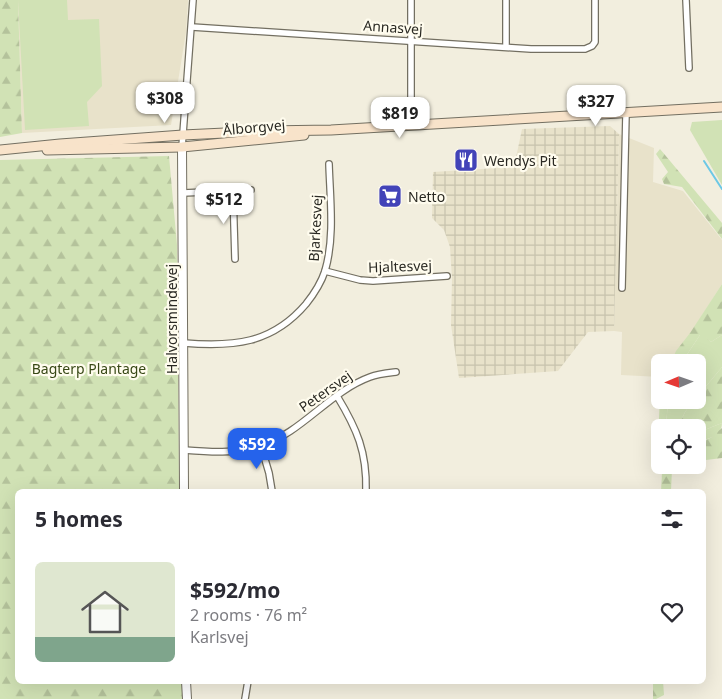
<!DOCTYPE html>
<meta charset="utf-8">
<style>
:root{--surface:#fff;--page:#f2f2f3;--text:#2b2b33;--muted:#7c7c81;--line:#e1e1e2;--accent:#2563eb}
body{margin:0;font-family:"Noto Sans",sans-serif;background:var(--page);color:var(--text);height:100vh;display:flex;flex-direction:column;font-size:19px;white-space:nowrap}
*{box-sizing:border-box;margin:0}
p{font-size:16px;color:var(--muted)}
.icon{flex:none;width:28px;height:28px;fill:none;stroke:currentColor;stroke-width:2;stroke-linecap:round;stroke-linejoin:round}
.map{position:relative;flex:1;overflow:hidden}
.details{position:absolute;left:15px;top:489px;width:691px;height:195px;display:flex;flex-direction:column;background:var(--surface);border-radius:8px;box-shadow:0 5px 20px #0002}
.details>*{flex:none}
.needle{width:32px;rotate:268deg}
.controls{position:absolute;left:651px;top:354px;display:grid;gap:10px}
.controls a{display:grid;place-items:center;width:55px;height:55px;border-radius:8px;background:var(--surface);box-shadow:0 5px 20px #0002;font-size:25px}
.price{position:absolute;translate:-50% -42px;padding:0 11px;border-radius:10px;background:#fff;color:#222;font-size:16px;line-height:32px;filter:drop-shadow(0 1px 2px #0008)}
.price::after{content:'';position:absolute;left:50%;top:30px;width:15px;height:11px;margin-left:-8px;background:inherit;clip-path:polygon(0 0,100% 0,50% 100%)}
.price.on{background:var(--accent);color:#fff}
ul{padding:0;list-style:none}
li{display:flex;align-items:center;gap:15px;height:125px;padding:0 20px}
li+li{border-top:1px solid var(--line)}
li span{display:grid;place-items:center;flex:none;width:140px;height:100px;border-radius:8px;color:#555}
li>.icon{margin-inline-start:auto}
span .icon{width:60px;height:60px;fill:#fffc;stroke-width:1}
li b{font-size:21px}
h2{display:flex;justify-content:space-between;align-items:center;height:60px;padding:0 20px;font-size:21px}
.map>svg:first-child{display:block}
.built{fill:#e8e2ca}
.industrial{fill:url(#industrial-grid)}
.green{fill:#d1e2b5}
.forest{fill:url(#forest-firs)}
.lines{fill:none;stroke-linecap:round;stroke-linejoin:round}
.stream{stroke:#6cc8e5;stroke-width:2}
.minor-casing{stroke:#736f61;stroke-width:8}
.tertiary-casing{stroke:#736f61;stroke-width:10}
.secondary-casing{stroke:#736f61;stroke-width:11}
.minor{stroke:#fff;stroke-width:5.5}
.tertiary{stroke:#fff;stroke-width:8}
.secondary{stroke:#f8e3ca;stroke-width:9}
.labels{text-anchor:middle;dominant-baseline:central;stroke-width:4.5;stroke-linejoin:round;paint-order:stroke}
.street-label{font-size:14px;fill:#2a2923;stroke:#fffcee}
.poi-label{font-size:14px;fill:#2a2923;stroke:#fffcee;text-anchor:start}
.park-label{font-size:14px;fill:#384816;stroke:#fffcee}
</style>
<div class="map">
<svg width="722" height="699" viewBox="0 0 722 699">
<defs>
<pattern id="industrial-grid" width="8" height="8" patternUnits="userSpaceOnUse" patternTransform="scale(1.25)"><rect width="8" height="8" fill="#e8e2ca"/><path d="M0 4h8M4 0v8" fill="none" stroke="#c7c2ad"/></pattern>
<pattern id="forest-firs" width="22" height="20" patternUnits="userSpaceOnUse" patternTransform="scale(1.25)"><rect width="22" height="20" fill="#d1e2b5"/><path d="M5 1l3.5 6h-7zM16 11l3.5 6h-7z" fill="#b4c29b"/></pattern>
</defs>
<rect width="100%" height="100%" fill="#f2eede"/>
<g class="built">
<path d="M 18,0 L 188,0 L 186,32 L 171,125 L 22,133 Z"/>
<path d="M 619,134 L 654,148 L 653,182 L 683,191 L 722,240 L 722,284 L 672,362 L 660,362 L 660,377 L 621,375 L 622,332 L 614,331 Z"/>
</g>
<path class="industrial" d="M 610,126 L 619,134 L 614,331 L 588,332 L 558,371 L 459,378 L 451,325 L 452,278 L 450,247 L 444,230 L 432,218 L 433,172 L 514,167 L 522,129 Z"/>
<g class="green">
<path d="M 18,0 L 67,0 L 68,20 L 99,19 L 102,86 L 87,102 L 89,126 L 25,130 Z"/>
<path d="M 722,120 L 722,185 L 690,130 L 692,122 Z"/>
<path d="M 700,335 L 704,335 L 711,342 L 722,335 L 722,367 L 698,396 L 698,362 L 682,362 Z"/>
<path d="M 668,400 L 694,400 L 685,412 L 678,427 L 666,428 Z"/>
<path d="M 722,423 C 722,435 708,440 698,441 L 698,431 L 702,431 Z"/>
</g>
<g class="forest">
<path d="M 0,0 L 18,0 L 22,133 L 0,137 Z"/>
<path d="M 660,149 L 722,223 L 722,239 L 682,187 L 664,184 L 662,179 L 668,172 L 656,154 Z"/>
<path d="M 169,156 L 177,245 L 179,491 L 18,491 L 18,681 L 182,681 L 182,699 L 0,699 L 0,160 Z"/>
<path d="M 722,284 L 722,335 L 711,342 L 704,336 L 700,335 L 682,362 L 671,362 L 676,351 L 690,333 Z"/>
<path d="M 722,367 L 722,423 L 702,431 L 698,431 L 698,428 L 678,427 L 685,412 L 694,400 L 698,400 L 698,396 Z"/>
<path d="M 660,395 L 660,400 L 668,400 L 666,427 L 660,428 L 660,451 L 658,441 Z"/>
<path d="M 722,428 L 722,458 L 698,461 L 698,441 C 712,440 712,436 722,428 Z"/>
<path d="M 672,469 L 671,491 L 661,491 L 662,473 Z"/>
<path d="M 653,681 L 663,681 L 664,695 L 656,699 L 653,699 Z"/>
</g>
<g class="lines">
<path class="stream" d="M 704,161 L 722,189"/>
<g class="minor-casing">
<g id="minor">
<path d="M 411,0 L 411,105 L 427,125"/>
<path d="M 686,0 L 689,68"/>
<path d="M 192,27 L 531,49 L 585,49 L 592,46 L 595,42 L 595,0"/>
<path d="M 506,47 L 506,0"/>
<path d="M 182,147 L 193,0"/>
<path d="M 233,191 L 235,259"/>
<path d="M 183,193 L 251,190"/>
<path d="M 325,271 L 360,280 L 373,281 L 447,276"/>
<path d="M 622,288 L 626,114"/>
<path d="M 184,343 C 233,347 272,344 306,304 C 314,294 321,283 325,271 C 335,237 330,198 329,164"/>
<path d="M 337,396 C 357,429 367,452 366,491"/>
<path d="M 261,446 L 269,473 L 272,491"/>
<path d="M 184,450 C 209,452 236,454 260,446 C 302,433 329,392 370,377 C 378,374 388,373 396,372"/>
<path d="M 245,699 L 248,681"/>
</g>
</g>
<g class="tertiary-casing">
<g id="tertiary">
<path d="M 182,147 L 184,491"/>
<path d="M 186,681 L 187,699"/>
</g>
</g>
<g class="secondary-casing">
<g id="secondary">
<path d="M 0,150 L 60,144 L 183,135 L 264,131 L 331,130 L 722,107"/>
<path d="M 47,150 L 182,147 L 304,135"/>
</g>
</g>
<use href="#minor" class="minor"/>
<use href="#tertiary" class="tertiary"/>
<use href="#secondary" class="secondary"/>
</g>
<defs>
<g id="restaurant-square" transform="scale(1.25)"><rect x="-9" y="-9" width="18" height="18" rx="4" fill="#4243b8" stroke="#fffcee"/><path d="M-5-6h1v4h1v-4h1v4h1v-4h1v5L-1.5 .5V6h-2V.5L-5-1ZM5-6V6H3V1.5H1.5Q1.5-4 5-6Z" fill="#fff"/></g>
<g id="supermarket-square" transform="scale(1.25)"><rect x="-9" y="-9" width="18" height="18" rx="4" fill="#4243b8" stroke="#fffcee"/><path d="M-6-5.5h2.5l.6 2H6L4.5 2H-2.5L-4.4-4H-6ZM-1.5 3.2a1.3 1.3 0 1 0 .1 0ZM3 3.2a1.3 1.3 0 1 0 .1 0Z" fill="#fff"/></g>
</defs>
<g fill-rule="evenodd">
<use href="#restaurant-square" x="466" y="160"/>
<use href="#supermarket-square" x="390" y="196"/>
</g>
<g class="labels">
<g class="street-label">
<text transform="translate(393 27) rotate(4)">Annasvej</text>
<text transform="translate(254 127) rotate(-5)">Ålborgvej</text>
<text transform="translate(315 228) rotate(-87)">Bjarkesvej</text>
<text transform="translate(400 266) rotate(-2)">Hjaltesvej</text>
<text transform="translate(171 319) rotate(-90)">Halvorsmindevej</text>
<text transform="translate(325 391) rotate(-35)">Petersvej</text>
</g>
<g class="poi-label">
<text x="484" y="160">Wendys Pit</text>
<text x="408" y="196">Netto</text>
</g>
<g class="park-label">
<text x="89" y="368">Bagterp Plantage</text>
</g>
</g>
</svg>
<div class="controls">
<a><svg class="needle" viewBox="-14 -14 28 28"><path d="M0-13l5 13h-10z" fill="#e53935"/><path d="M0 13l5-13h-10z" fill="#7c7c81"/></svg></a>
<a><svg class="icon" aria-label="locate" viewBox="0 0 24 24"><circle cx="12" cy="12" r="6"/><path d="M12 2v4M12 18v4M2 12h4M18 12h4"/></svg></a>
</div>
<b class="price" style="left:165px;top:124px">$308</b>
<b class="price" style="left:596px;top:127px">$327</b>
<b class="price" style="left:400px;top:139px">$819</b>
<b class="price" style="left:224px;top:225px">$512</b>
<b class="price on" style="left:257px;top:470px">$592</b>
<section class="details">
<h2>5 homes<svg class="icon" aria-label="filters" viewBox="0 0 24 24"><path d="M4 7h16M4 17h16"/><circle cx="9" cy="7" r="2"/><circle cx="15" cy="17" r="2"/></svg></h2>
<ul>
<li><span style="background:linear-gradient(#dfe7d0 75%,#7fa58c 0)"><svg class="icon" aria-label="home" viewBox="0 0 24 24"><path d="M3 11l9-7 9 7M6 9v11h12V9"/></svg></span><div><b>$592/mo</b><p>2 rooms · 76 m²</p><p>Karlsvej</p></div><svg class="icon" aria-label="heart" viewBox="0 0 24 24"><path d="M12 20l-8-8c-3-5 5-10 8-4 3-6 11-1 8 4z"/></svg></li>
</ul>
</section>
</div>
